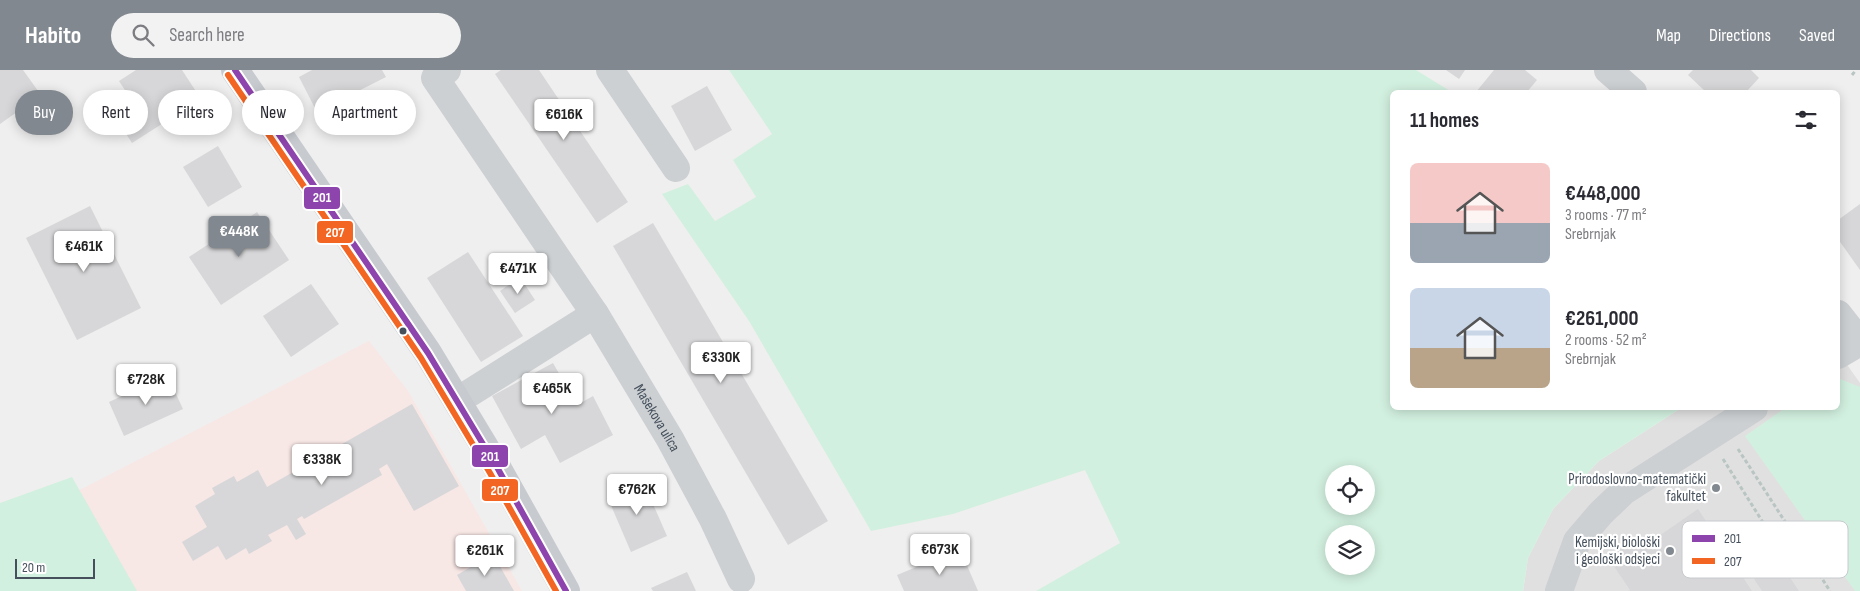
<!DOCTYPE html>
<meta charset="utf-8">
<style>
:root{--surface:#fff;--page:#f2f2f3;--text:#2b2b33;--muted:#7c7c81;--accent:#81888f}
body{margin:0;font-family:"Sofia Sans Condensed",sans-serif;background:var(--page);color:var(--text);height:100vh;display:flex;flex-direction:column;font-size:19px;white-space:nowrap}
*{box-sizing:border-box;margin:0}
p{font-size:16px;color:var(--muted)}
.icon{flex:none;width:28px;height:28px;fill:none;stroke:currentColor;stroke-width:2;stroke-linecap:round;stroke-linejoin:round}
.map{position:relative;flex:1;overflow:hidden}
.drawer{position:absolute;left:1390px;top:20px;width:450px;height:320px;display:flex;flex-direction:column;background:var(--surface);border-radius:8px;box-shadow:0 2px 12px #0003}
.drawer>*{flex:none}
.guide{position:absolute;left:15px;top:20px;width:475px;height:45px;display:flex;gap:10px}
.tools{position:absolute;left:1325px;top:395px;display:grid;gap:10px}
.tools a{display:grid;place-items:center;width:50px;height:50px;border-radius:50%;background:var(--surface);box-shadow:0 2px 12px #0003;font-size:25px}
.scale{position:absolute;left:15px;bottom:12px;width:80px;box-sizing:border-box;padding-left:5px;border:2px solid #45505c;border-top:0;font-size:14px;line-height:18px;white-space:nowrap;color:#45505c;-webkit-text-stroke:4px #fff;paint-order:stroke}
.price{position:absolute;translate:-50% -42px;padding:0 11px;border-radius:5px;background:#fff;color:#222;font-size:16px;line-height:32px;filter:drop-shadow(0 1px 2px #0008)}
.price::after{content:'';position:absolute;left:50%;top:30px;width:15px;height:11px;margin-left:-8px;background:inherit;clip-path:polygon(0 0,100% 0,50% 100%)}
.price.selected{background:var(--accent);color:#fff}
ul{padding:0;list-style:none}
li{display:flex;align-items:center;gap:15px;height:125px;padding:0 20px}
li span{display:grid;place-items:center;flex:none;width:140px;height:100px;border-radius:8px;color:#555}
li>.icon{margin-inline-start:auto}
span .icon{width:60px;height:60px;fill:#fffc;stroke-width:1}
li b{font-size:21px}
h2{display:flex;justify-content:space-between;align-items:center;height:60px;padding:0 20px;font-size:21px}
.tag{padding:0 18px;border-radius:22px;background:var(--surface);box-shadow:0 2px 12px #0003;font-size:18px;line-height:45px}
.tag.selected{background:var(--accent);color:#fff}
header{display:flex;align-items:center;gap:30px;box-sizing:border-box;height:70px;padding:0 25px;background:var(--accent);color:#fff}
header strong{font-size:24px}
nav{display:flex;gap:28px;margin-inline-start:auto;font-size:18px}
.search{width:350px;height:45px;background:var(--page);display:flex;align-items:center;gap:12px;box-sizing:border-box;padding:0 18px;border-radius:28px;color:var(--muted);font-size:19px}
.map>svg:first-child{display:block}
.education{fill:#e1e0e1}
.medical{fill:#f7e7e5}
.green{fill:#d2f0df;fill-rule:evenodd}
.building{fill:#d7d7d9}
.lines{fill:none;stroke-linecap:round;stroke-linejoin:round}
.path{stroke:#b8c5c2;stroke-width:3;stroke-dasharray:4 2.5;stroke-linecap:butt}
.minor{stroke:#ccd0d3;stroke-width:28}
.major{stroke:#c7cbd0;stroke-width:28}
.bus-1-casing{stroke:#fff;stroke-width:10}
.bus-2-casing{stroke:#fff;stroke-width:10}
.bus-1{stroke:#8e44ad;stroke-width:6}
.bus-2{stroke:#f26522;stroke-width:6}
.bus-dot{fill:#45505c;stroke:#fff;stroke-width:2}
.poi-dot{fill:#81888f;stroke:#fff;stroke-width:2}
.labels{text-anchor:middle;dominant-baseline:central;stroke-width:4.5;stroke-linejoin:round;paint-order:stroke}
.street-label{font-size:15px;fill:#45505c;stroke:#fff}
.poi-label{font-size:15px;fill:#45505c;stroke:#fff;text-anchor:end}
.key{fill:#fff;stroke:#c7cace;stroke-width:1}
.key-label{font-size:14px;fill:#45505c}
.line-badge{stroke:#fff;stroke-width:2}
.badge-label{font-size:14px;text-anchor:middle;font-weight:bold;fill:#fff}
</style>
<header>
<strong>Habito</strong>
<div class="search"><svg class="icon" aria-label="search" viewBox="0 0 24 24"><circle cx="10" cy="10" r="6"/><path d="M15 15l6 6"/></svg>Search here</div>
<nav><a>Map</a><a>Directions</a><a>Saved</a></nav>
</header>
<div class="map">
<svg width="1860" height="521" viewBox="0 0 1860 521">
<rect width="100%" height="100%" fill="#f0efef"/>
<path class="education" d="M 1838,282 L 1860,313 L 1860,521 L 1523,521 L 1528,488 L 1553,439 L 1599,391 L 1681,338 L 1838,338 Z"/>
<path class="medical" d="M 369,271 L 408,321 L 522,521 L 0,521 L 0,461 Z"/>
<g class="green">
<path d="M 729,0 L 1416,0 L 1450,21 L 1450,22 L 1392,22 L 1392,338 L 1681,338 L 1599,391 L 1553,439 L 1528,488 L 1523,521 L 1036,521 L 1120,473 L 1085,400 L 953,444 L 871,461 L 749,251 L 662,124 L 688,114 L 715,151 L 756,127 L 733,90 L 772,64 ZM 1334,404 L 1366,404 L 1366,436 L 1334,436 ZM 1334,464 L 1366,464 L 1366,496 L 1334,496 Z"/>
<path d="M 1840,309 L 1860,317 L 1860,521 L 1855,521 L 1745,366 L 1785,338 L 1838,338 L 1838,310 Z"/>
<path d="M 72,407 L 137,521 L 0,521 L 0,433 Z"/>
</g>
<g class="building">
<path d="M 0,0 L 23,0 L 41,25 L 0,54 Z"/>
<path d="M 136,0 L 182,0 L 201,29 L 132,73 L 115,47 L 134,34 L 119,11 Z"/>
<path d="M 312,0 L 382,0 L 386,7 L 317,42 L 299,7 Z"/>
<path d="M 501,0 L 539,0 L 628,132 L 597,153 L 495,4 Z"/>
<path d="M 1446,0 L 1465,0 L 1459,9 Z"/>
<path d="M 1494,0 L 1525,0 L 1537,10 L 1527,22 L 1476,22 Z"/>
<path d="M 1693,0 L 1751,0 L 1759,8 L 1746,22 L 1706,22 L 1688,5 Z"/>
<path d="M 707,16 L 732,60 L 695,81 L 671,36 Z"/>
<path d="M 218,76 L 242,117 L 208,137 L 183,97 Z"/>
<path d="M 1860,134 L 1860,200 L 1838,169 L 1838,150 Z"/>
<path d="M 90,136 L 141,238 L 77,270 L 26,168 Z"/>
<path d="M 257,142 L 289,190 L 221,235 L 189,187 Z"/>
<path d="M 653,153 L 828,451 L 788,475 L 613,176 Z"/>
<path d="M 468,182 L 523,266 L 481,292 L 427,208 Z"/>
<path d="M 520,207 L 535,230 L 515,243 L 500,221 Z"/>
<path d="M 311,214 L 339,254 L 291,287 L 263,246 Z"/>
<path d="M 553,293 L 577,335 L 593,326 L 613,365 L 560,393 L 545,365 L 521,379 L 492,326 Z"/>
<path d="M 167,305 L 183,339 L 124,366 L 109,332 Z"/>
<path d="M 412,334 L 459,416 L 414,441 L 387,394 L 379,399 L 382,405 L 304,449 L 302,446 L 297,449 L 306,464 L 296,470 L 287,455 L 268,465 L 272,471 L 249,484 L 246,478 L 226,490 L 218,476 L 193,491 L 182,472 L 207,457 L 195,436 L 215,424 L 212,418 L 234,406 L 237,412 L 258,400 L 267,417 Z"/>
<path d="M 643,411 L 667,466 L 631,482 L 607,426 Z"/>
<path d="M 1698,439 L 1752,521 L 1628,521 L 1630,520 L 1607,486 L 1636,467 L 1643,477 Z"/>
<path d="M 960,479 L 978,521 L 904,521 L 897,505 Z"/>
<path d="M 493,484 L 514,521 L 466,521 L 457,505 Z"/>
<path d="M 1779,491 L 1799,521 L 1762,521 L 1754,509 Z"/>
<path d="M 687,502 L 696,521 L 653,521 L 651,518 Z"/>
</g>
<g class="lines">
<g class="path">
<path d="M 1852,5 L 1856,0"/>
<path d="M 1738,379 L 1830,521"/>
<path d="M 1723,389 L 1788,492 L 1782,497"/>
</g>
<g class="minor">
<path d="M 447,0 L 435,8 L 595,244 L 457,331"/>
<path d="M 610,0 L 676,98"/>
<path d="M 1608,0 L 1633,22"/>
<path id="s1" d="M 595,244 L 670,369 L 713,449 L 741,509"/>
<path d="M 1838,244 L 1860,272"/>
<path d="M 1838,285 L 1860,272"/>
<path d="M 1559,521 L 1577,471 L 1601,443 L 1624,421 L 1754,338"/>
</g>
<path class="major" d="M 235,0 L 428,283 L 498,399 L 566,521"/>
<g class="bus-1-casing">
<path id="bus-1" d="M 235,0 L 428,283 L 498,399 L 566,521"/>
</g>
<g class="bus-2-casing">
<path id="bus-2" d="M 228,5 L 421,288 L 490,403 L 556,521"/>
</g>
<use href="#bus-1" class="bus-1"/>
<use href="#bus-2" class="bus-2"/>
</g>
<circle class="bus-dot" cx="403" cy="261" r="4.5"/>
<g class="poi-dot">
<circle cx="1716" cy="418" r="5"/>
<circle cx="1670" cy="481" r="5"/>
</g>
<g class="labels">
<g class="street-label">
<text stroke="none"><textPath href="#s1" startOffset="121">Mašekova ulica</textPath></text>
</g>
<g class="poi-label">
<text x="1706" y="409">Prirodoslovno-matematički<tspan x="1706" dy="17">fakultet</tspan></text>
<text x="1660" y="472">Kemijski, biološki<tspan x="1660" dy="17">i geološki odsjeci</tspan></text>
</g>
</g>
<rect x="1682" y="451" width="166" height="57" rx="8" class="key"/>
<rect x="1692" y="465" width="23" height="7" fill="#8e44ad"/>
<rect x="1692" y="488" width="23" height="6" fill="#f26522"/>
<g class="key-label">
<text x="1724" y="473">201</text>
<text x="1724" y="496">207</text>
</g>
<g class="line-badge">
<rect x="303" y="116" width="38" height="24" rx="5" fill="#8e44ad"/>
<rect x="316" y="150" width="38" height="24" rx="5" fill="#f26522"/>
<rect x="471" y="374" width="38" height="24" rx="5" fill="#8e44ad"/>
<rect x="481" y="408" width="38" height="24" rx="5" fill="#f26522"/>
</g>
<g class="badge-label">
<text x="322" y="132">201</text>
<text x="335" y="167">207</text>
<text x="490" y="391">201</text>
<text x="500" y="425">207</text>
</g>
</svg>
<div class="tools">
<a><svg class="icon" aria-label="locate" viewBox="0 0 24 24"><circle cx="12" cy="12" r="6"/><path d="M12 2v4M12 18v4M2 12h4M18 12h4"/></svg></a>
<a><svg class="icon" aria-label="layers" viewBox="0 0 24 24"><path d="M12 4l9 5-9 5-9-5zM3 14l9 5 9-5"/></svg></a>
</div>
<div class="scale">20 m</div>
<b class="price" style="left:564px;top:71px">€616K</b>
<b class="price selected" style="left:239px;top:188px">€448K</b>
<b class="price" style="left:84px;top:203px">€461K</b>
<b class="price" style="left:518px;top:225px">€471K</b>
<b class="price" style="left:721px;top:314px">€330K</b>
<b class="price" style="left:146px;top:336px">€728K</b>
<b class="price" style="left:552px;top:345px">€465K</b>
<b class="price" style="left:322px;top:416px">€338K</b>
<b class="price" style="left:637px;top:446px">€762K</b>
<b class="price" style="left:940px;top:506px">€673K</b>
<b class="price" style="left:485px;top:507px">€261K</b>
<div class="guide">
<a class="tag selected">Buy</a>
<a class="tag">Rent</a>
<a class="tag">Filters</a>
<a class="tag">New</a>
<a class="tag">Apartment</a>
</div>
<section class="drawer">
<h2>11 homes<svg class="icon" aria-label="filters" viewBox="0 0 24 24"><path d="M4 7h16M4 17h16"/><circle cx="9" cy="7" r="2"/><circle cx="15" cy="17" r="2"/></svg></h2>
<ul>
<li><span style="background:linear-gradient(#f6c9c9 60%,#9aa5b1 0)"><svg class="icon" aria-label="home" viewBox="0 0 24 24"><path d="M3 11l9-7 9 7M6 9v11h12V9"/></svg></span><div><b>€448,000</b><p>3 rooms · 77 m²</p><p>Srebrnjak</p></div></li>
<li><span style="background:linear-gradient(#c9d6e8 60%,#b9a48a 0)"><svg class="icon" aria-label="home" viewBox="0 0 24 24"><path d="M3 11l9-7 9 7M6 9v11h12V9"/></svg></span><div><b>€261,000</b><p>2 rooms · 52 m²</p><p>Srebrnjak</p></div></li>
</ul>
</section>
</div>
